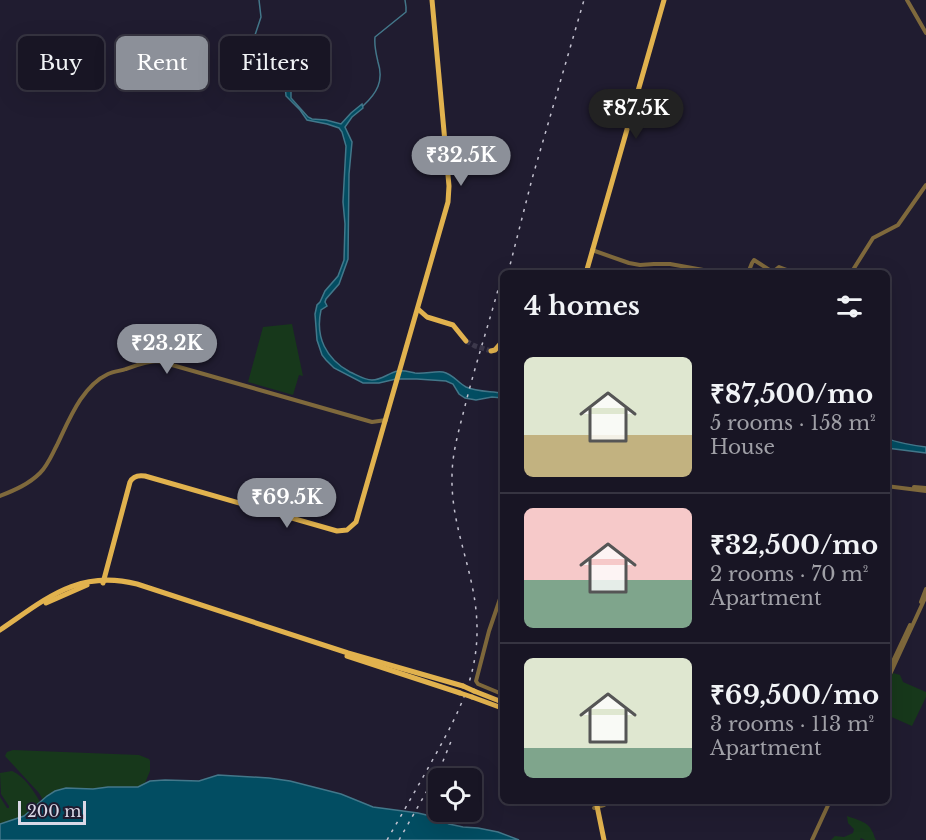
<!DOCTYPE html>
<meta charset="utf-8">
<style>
:root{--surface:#181524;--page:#252231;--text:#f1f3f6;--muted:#9f9fa6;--line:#363441;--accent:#8c9099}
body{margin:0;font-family:"Libre Baskerville",serif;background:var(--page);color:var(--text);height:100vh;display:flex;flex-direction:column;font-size:22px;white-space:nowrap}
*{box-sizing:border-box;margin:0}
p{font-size:20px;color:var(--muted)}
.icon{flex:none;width:33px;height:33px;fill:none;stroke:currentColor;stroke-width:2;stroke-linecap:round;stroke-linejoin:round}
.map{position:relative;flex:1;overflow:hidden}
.side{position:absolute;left:500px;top:270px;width:390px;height:534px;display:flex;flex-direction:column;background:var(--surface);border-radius:9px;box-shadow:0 6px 24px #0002,0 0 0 2px var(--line)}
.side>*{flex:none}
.guide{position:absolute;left:18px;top:36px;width:392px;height:54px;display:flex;gap:12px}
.controls{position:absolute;left:428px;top:768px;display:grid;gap:12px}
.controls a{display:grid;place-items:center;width:54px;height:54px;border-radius:9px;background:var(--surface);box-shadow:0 6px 24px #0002,0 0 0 2px var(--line);font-size:30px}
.scale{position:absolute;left:18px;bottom:15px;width:68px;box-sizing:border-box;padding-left:6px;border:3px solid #dad8e6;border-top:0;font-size:16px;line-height:21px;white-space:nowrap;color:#dad8e6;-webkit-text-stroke:4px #201c30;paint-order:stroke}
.price{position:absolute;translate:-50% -51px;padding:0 14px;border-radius:21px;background:var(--accent);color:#fff;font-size:20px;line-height:39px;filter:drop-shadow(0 2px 3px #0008)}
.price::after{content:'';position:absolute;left:50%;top:36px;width:18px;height:14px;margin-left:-9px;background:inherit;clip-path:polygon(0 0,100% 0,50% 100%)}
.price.selected{background:#222;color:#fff}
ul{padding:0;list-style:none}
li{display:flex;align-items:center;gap:18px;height:150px;padding:0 24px}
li+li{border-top:2px solid var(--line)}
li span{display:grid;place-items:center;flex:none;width:168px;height:120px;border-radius:9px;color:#555}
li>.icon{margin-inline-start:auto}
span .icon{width:72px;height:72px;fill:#fffc;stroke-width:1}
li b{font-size:26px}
h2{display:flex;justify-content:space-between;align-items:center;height:72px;padding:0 24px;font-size:26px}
.pill{padding:0 21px;border-radius:9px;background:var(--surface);box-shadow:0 6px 24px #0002,0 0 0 2px var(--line);font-size:21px;line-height:54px}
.pill.selected{background:var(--accent);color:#fff}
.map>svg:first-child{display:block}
.green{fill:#17381b}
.water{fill:#024d62;stroke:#43778a;stroke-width:1.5}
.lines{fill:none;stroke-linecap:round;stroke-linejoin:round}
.stream{stroke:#43778a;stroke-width:1.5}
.major-tunnel{stroke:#3c384b;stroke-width:5;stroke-dasharray:5 2.5;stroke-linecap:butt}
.minor{stroke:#7f693c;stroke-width:4}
.major{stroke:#e1b24e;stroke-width:5}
.rail{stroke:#c4c2d0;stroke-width:1.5;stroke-dasharray:3 6;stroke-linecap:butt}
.major-bridge{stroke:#e1b24e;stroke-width:5}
</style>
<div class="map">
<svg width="926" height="840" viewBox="0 0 926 840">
<rect width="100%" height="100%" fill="#201c30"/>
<g class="green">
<path d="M 292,324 L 303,376 L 299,375 L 293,395 L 248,382 L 263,327 Z"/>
<path d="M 893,673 L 900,675 L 903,682 L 926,692 L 926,697 L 912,726 L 887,715 L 887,688 Z"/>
<path d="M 13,750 L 139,755 L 149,759 L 150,761 L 150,771 L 145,783 L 138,787 L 108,787 L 47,796 L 43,800 L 39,793 L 5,756 L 7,752 Z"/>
<path d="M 12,771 C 24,776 34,791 40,802 L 24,816 L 0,824 L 0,797 L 7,808 L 9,808 L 9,806 L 1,794 L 0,773 Z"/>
<path d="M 847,816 C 855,819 869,822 872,831 C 874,834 874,837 876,840 L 865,840 L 861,838 L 860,839 L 861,840 L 831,840 L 835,836 L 844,837 L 853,833 L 854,829 L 848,823 Z"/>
</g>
<g class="water">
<path d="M 287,82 L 291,90 L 291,98 L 308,117 L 312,119 L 326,120 L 341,124 L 351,113 L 362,104 L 363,108 L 352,117 L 345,127 L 352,142 L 349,174 L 348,259 L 339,284 L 326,299 L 325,302 L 327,306 L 321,310 C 315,337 326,359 350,372 C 357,375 364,380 372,380 C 382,380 388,373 398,371 C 405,370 409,372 415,373 C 425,374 434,371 443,372 C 453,374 458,383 466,387 C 477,392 491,391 502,393 L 502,398 L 492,397 L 476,400 L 465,398 L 459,394 L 453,384 L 446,381 L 417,379 L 396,379 L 379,383 L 363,383 L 334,368 L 326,360 L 322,355 L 317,340 L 315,314 L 317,305 L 320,302 L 325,291 L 338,276 L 344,260 L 345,224 L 343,202 L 346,146 L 342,132 L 339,128 L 327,124 L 307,120 L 300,110 L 286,96 L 285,85 Z"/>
<path d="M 887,438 C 893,442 917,446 926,447 L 926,453 L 887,448 Z"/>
<path d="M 218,775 L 269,778 L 290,781 L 341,794 L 373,807 L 418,813 L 435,817 L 449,824 L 463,827 L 478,828 L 498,832 L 519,840 L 0,840 L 0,824 L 24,816 L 47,796 L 55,791 L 66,788 L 93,789 L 108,787 L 138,787 L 150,781 L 165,780 L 199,781 Z"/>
</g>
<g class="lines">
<g class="stream">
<path d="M 259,0 L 261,17 L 254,38 L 233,69 C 251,83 272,70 286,85"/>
<path d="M 363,106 C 377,93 384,81 378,62 C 376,53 374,46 375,37 L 406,12 L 406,7 L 405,0"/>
</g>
<path class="major-tunnel" d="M 466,341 L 475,346 L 491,351"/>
<g class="minor">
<path d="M 907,0 L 926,33"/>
<path d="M 592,250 L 629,263 L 640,265 L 654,264 L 670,264 L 720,273"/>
<path d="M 748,273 L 752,263 L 754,260 L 771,271 L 774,271 L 779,267 L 795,273"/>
<path d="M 851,273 L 873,238 L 898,225 L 926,185"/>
<path d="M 886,486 L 926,491"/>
<path d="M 914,487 L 926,488"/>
<path d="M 0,496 C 15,490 29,484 40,473 C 48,465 52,454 57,445 C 69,420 82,386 108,374 C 114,371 121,371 126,369 C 137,365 147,361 158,361 L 372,422 L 386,420"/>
<path d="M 502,593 L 489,631 L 476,681 L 478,684 L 502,694"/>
<path d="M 921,602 L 926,589"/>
<path d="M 886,676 L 910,625"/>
<path d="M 886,683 L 926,596"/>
<path d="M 594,804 L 603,801"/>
<path d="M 594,808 L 604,805 L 608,801"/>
<path d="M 812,840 L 830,801"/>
</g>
<g class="major">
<path d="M 586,273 L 664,0"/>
<path d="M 418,309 L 427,317 L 453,325 L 466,341"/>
<path d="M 491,351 L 495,350 L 502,342"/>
<path d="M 103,583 L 130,482 C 133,476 139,475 145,476 L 337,531 L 347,530 L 356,522 L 448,202 L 449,186 L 432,0"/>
<path d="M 46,603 L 87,585"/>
<path d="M 0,630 C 46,599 78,569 137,584 L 348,653 L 463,686"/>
<path d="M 347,656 L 460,693"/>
<path d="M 474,691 L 502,702"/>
<path d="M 472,697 L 502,708"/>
<path d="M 596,801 L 604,840"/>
</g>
<g class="rail">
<path d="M 508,273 L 532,179 L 584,0"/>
<path d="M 387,840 C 402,814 417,788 432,761 C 462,707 484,666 475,602 C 469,560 451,521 452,477 C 452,451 460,427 466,402 C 477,359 491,317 502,275"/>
<path d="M 399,840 L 441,766 L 452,739"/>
</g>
<g class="major-bridge">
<path d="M 463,686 L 474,691"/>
<path d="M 460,693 L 472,697"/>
</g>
</g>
</svg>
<div class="controls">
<a><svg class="icon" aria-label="locate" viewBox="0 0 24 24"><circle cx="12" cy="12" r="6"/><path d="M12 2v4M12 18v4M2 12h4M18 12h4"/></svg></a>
</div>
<div class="scale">200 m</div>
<b class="price selected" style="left:636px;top:140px">₹87.5K</b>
<b class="price" style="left:461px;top:187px">₹32.5K</b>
<b class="price" style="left:167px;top:375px">₹23.2K</b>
<b class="price" style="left:287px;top:529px">₹69.5K</b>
<div class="guide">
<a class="pill">Buy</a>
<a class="pill selected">Rent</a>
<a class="pill">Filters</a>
</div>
<section class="side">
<h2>4 homes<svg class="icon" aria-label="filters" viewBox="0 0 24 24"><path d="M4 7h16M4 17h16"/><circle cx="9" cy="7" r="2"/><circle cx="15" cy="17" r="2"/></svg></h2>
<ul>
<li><span style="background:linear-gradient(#dfe7d0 65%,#c2b280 0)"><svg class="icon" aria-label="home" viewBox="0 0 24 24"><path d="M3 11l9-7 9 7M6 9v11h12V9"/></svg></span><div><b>₹87,500/mo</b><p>5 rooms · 158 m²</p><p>House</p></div></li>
<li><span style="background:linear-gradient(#f6c9c9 60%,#7fa58c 0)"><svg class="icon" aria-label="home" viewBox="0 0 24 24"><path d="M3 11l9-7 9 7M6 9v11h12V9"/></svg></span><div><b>₹32,500/mo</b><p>2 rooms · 70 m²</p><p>Apartment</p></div></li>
<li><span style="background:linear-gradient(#dfe7d0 75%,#7fa58c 0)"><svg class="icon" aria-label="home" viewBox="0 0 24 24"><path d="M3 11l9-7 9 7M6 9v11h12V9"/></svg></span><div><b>₹69,500/mo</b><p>3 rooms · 113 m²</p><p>Apartment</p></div></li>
</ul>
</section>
</div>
